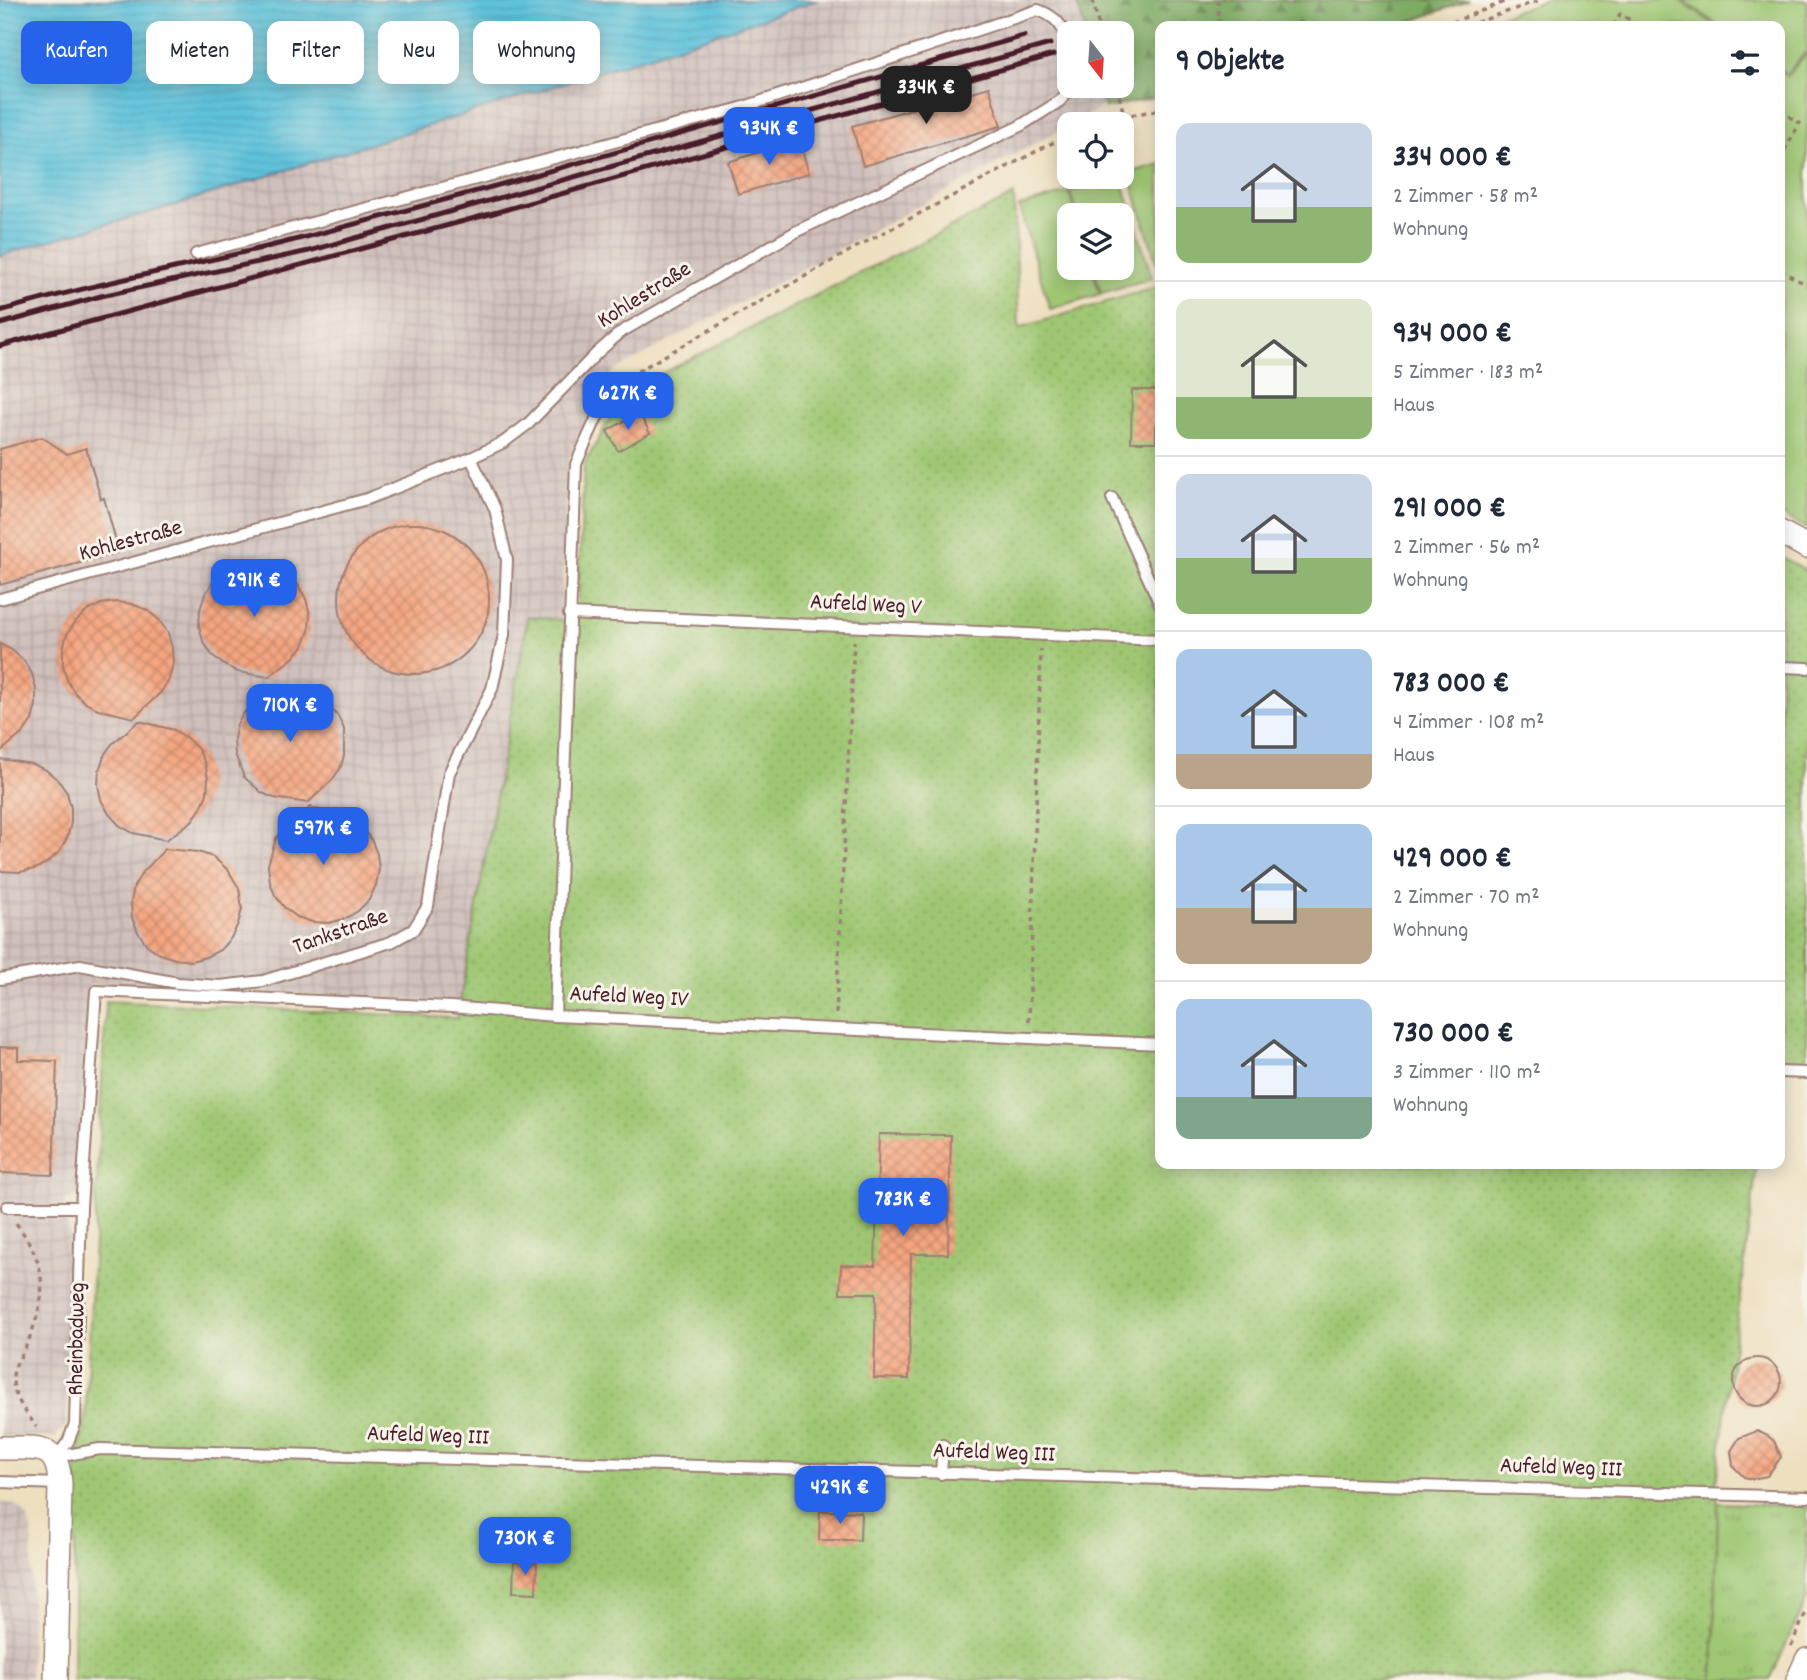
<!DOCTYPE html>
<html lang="de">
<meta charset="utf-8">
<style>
:root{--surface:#fff;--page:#f2f2f3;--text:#1f2937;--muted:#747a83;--line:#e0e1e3;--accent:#2563eb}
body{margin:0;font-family:Dekko,sans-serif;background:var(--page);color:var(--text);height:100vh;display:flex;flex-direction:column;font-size:26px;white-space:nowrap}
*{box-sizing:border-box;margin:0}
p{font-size:23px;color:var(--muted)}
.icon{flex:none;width:38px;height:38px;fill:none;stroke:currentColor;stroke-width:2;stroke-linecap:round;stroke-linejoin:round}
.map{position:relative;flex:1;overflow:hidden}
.sheet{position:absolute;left:1155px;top:21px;width:630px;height:1148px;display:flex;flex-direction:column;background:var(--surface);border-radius:14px;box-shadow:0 4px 18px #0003}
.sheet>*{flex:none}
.guide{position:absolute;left:21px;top:21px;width:665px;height:63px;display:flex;gap:14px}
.needle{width:46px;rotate:163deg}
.fabs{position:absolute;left:1057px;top:21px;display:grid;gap:14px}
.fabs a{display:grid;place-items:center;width:77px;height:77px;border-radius:14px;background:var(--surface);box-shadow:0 4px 18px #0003;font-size:35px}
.price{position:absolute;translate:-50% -60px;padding:0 16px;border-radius:14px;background:var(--accent);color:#fff;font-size:23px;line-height:46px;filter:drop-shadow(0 2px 4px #0008)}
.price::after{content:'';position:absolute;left:50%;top:42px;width:21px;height:16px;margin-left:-10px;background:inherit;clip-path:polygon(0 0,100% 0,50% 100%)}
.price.on{background:#222;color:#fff}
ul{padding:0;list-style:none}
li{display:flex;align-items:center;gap:21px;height:175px;padding:0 21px}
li+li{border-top:2px solid var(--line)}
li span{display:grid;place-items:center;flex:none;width:196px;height:140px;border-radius:14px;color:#555}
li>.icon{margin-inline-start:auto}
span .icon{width:84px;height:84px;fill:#fffc;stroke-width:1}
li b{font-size:30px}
h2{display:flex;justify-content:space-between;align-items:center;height:84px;padding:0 21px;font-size:30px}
.chip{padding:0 24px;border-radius:14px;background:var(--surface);box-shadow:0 4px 18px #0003;font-size:24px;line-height:63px}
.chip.on{background:var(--accent);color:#fff}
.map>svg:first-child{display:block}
.industrial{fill:url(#industrial-grid)}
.grass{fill:#9fc773;stroke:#74734f;stroke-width:2}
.forest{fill:url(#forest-firs);stroke:#646648;stroke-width:2}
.park{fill:url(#park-tufts);stroke:#74734f;stroke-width:2}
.garden{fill:url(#garden-dots);stroke:#74734f;stroke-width:2}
.water{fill:url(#water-rules);stroke:#547184;stroke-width:2}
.building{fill:url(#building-cross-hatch)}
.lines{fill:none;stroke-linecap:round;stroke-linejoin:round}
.lane-casing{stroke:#9c7f75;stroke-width:14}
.street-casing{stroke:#9c7f75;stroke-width:26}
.path{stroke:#9c7f75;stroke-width:3.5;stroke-dasharray:5 5;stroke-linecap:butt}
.lane{stroke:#fff;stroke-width:10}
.street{stroke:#fff;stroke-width:23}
.rail{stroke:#4a1f2b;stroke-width:5}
.labels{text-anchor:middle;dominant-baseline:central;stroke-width:6;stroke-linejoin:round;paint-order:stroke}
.street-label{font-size:23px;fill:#4a1f2b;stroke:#f7f3e8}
</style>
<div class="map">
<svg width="1807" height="1680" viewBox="0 0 1807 1680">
<defs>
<pattern id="industrial-grid" width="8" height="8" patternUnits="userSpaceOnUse" patternTransform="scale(1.75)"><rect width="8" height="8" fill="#d0c0bc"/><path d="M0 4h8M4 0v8" fill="none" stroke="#b4a5a2"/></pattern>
<pattern id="forest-firs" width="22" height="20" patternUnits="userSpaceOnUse" patternTransform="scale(1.75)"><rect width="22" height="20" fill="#7fac65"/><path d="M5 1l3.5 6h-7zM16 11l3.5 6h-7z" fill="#6a8b53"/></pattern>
<pattern id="park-tufts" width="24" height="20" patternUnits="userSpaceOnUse" patternTransform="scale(1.75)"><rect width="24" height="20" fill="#9fc773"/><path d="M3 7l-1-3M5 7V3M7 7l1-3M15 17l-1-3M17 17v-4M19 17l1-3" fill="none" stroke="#8aaa64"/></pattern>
<pattern id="garden-dots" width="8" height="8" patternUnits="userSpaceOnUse" patternTransform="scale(1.75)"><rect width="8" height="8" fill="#9fc773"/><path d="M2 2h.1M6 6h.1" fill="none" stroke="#8aaa64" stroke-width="1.8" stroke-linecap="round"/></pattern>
<pattern id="water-rules" width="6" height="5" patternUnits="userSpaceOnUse" patternTransform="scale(1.75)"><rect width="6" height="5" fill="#5fc3dc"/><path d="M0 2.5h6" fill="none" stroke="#54a7bd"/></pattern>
<pattern id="building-cross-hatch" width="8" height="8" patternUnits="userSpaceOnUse" patternTransform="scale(1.75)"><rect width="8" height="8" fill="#f5a680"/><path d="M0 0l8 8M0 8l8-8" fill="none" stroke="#c88769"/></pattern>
</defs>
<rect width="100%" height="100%" fill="#f7f3e8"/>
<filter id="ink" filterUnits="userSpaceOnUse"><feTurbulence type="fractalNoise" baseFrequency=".0143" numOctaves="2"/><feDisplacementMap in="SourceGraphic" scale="14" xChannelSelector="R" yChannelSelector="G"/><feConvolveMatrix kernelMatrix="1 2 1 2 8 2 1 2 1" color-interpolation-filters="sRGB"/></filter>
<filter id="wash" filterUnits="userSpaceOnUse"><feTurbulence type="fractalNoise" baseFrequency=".00686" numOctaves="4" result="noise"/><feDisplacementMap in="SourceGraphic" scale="28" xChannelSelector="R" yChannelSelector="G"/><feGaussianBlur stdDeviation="1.57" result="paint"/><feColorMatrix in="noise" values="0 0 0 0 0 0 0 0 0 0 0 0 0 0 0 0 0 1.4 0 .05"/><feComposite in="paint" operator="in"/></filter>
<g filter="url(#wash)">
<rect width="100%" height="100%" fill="#eedfbf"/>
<g class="industrial">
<path d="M 818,0 L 1076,0 L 1086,33 L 1069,33 L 1069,86 L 1099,86 L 1104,106 L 612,372 L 568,460 L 561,621 L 528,617 L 460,1002 L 90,985 L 77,1195 L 66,1199 L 64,1222 L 68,1226 L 70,1235 L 67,1424 L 53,1438 L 0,1436 L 0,256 L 50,239 L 122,221 L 514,99 Z"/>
<path d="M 0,1502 L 12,1504 L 20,1508 L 27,1516 L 32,1533 L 30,1677 L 0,1678 Z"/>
</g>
<g class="grass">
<path d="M 1546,0 L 1679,0 L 1716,26 L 1472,26 Z"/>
<path d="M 1683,0 L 1807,0 L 1807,50 L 1787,74 L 1780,69 L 1780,26 L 1719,26 Z"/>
<path d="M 1807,53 L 1807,529 L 1780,513 L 1780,71 L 1787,76 Z"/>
<path d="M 1160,164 L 1160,274 L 1129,173 Z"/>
<path d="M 1121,177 L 1152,278 L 1101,293 L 1094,268 L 1122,268 L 1122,215 L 1078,215 L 1070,192 Z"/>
<path d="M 1069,192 L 1076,215 L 1069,215 L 1069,268 L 1092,268 L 1100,294 L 1050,309 L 1019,207 Z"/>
</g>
<path class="forest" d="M 1076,0 L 1469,0 L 1399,26 L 1160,26 L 1160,97 L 1105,108 L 1099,86 L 1122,86 L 1122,33 L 1086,33 Z"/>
<path class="park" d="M 1718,1503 L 1807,1506 L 1807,1598 L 1770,1680 L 1713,1680 Z"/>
<g class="garden">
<path d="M 1014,195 L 1019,328 L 1160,286 L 1160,1164 L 1757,1164 L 1715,1491 L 1718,1503 L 1713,1680 L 73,1680 L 76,1463 L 85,1423 L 106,1001 L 457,1018 L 528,616 L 577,622 L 584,465 L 625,392 Z"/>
<path d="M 1780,556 L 1807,571 L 1807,1061 L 1780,1060 Z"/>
</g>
<path class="water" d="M 0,0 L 818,0 C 606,72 391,137 178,204 C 119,222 59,236 0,256 Z"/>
<g id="blocks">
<g class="building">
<path d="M 989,87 L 1001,126 L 863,166 L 852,126 Z"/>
<path d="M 799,140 L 809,173 L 738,194 L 728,162 Z"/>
<path d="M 1132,390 L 1157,390 L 1160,426 L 1156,426 L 1156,442 L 1131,442 Z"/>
<path d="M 639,413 L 650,433 L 618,451 L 607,431 Z"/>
<path d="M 42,437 L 67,454 L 86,448 L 101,499 L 104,498 L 119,552 L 0,585 L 0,449 Z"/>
<circle cx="414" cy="599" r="75"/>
<path d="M 257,563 L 273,567 L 287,574 L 298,585 L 306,599 L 310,615 L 309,631 L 303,646 L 293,658 L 268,677 L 238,672 L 224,665 L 212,655 L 203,641 L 199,626 L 200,610 L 205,594 L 214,581 L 226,571 L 241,565 Z"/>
<path d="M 117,602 L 132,604 L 147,610 L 159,620 L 168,633 L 172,648 L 173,663 L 169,679 L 161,692 L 134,718 L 100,710 L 87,704 L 75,693 L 67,680 L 63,665 L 63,649 L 67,634 L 76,621 L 87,611 L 101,604 Z"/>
<path d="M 0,644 L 12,650 L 24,661 L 32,674 L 36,689 L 36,705 L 32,720 L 23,733 L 0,752 Z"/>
<path d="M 276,684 L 307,691 L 320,697 L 338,716 L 344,729 L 344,756 L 340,769 L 332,780 L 308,803 L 274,798 L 262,793 L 244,777 L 235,754 L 234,739 L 237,724 L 243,714 L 252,703 Z"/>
<path d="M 139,721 L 174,730 L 187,738 L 198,749 L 205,763 L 208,778 L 207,794 L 201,808 L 192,821 L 166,840 L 133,833 L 119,825 L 109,814 L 101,800 L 98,785 L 99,770 L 105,754 L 112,744 Z"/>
<path d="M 0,759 L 32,764 L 46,770 L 58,780 L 67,793 L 71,808 L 71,823 L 67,838 L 60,851 L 48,862 L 35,869 L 20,872 L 0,871 Z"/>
<path d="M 310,807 L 347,818 L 360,826 L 371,839 L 377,854 L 379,869 L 376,885 L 369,900 L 358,911 L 344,919 L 329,923 L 312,922 L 297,917 L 284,907 L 275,895 L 270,882 L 268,865 L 276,838 Z"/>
<path d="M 165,849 L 198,852 L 213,857 L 228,870 L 239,888 L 242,909 L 238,924 L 231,938 L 220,950 L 206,957 L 191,961 L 175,959 L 160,954 L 147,945 L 138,932 L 132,918 L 131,902 L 134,886 L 142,873 Z"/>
<path d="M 0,1047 L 18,1048 L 18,1060 L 57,1061 L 53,1175 L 0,1173 Z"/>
<path d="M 879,1134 L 951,1135 L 948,1254 L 911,1254 L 909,1379 L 874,1378 L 876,1293 L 840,1293 L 841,1265 L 875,1266 Z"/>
<circle cx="1757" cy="1382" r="24"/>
<path d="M 1757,1431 L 1768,1436 L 1774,1441 L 1781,1457 L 1767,1476 L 1752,1479 L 1744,1477 L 1733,1466 L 1731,1451 L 1739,1438 Z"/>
<path d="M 820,1511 L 861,1512 L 860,1540 L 819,1540 Z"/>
<path d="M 514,1562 L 537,1563 L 536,1593 L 513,1592 Z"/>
</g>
</g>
</g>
<g filter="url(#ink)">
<use href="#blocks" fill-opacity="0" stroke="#9c7f75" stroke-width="2"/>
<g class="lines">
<g class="lane-casing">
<g id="lane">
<path d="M 196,254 L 741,108 L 1038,10 C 1057,17 1062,25 1069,44"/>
<path d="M 1112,498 L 1160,604"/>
<path d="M 0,599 L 367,499 L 471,458 L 504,442 L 528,424 L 597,353 L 621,332 L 797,231 L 1020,126 L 1060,101 L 1073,86"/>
<path d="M 569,614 L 1160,640"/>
<path d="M 1780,667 L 1807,668"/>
<path d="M 0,979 L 80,965 L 178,983 L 220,986 L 263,981 L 391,942 L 413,930 L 428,906 L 449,773 L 492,689 L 504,635 L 507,560 L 495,509 L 471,458"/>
<path d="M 555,1016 L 576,464 L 596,419 L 618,382"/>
<path d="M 1780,1072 L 1807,1073"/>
<path d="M 7,1207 L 81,1207"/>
<path d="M 56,1457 L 100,1449 L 1807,1497"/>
<path d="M 56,1457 L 68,1442 L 75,1424 L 81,1207 L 96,991 L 451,1007 L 555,1016 L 1160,1044"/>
<path d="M 941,1474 L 943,1445"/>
<path d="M 0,1482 L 60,1484"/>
</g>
</g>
<g class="street-casing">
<g id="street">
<path d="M 1780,532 L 1807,547"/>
<path d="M 0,1448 C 35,1449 58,1440 60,1484 L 56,1680"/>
<path d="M 1798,1680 L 1807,1660"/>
</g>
</g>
<g class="path">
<path d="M 1093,0 L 1100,33"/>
<path d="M 1218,0 L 1219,26"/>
<path d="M 1443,26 L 1509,0"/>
<path d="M 1467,26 L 1540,0"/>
<path d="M 1613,26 L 1620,14 L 1640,26"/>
<path d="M 1117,86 L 1124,116"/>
<path d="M 1780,111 L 1800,123 L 1780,158"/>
<path d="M 1103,124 L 1124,116 L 1160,110"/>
<path d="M 1780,270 L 1807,285"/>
<path d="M 629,376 L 853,249 L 1050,144 L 1069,137"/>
<path d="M 836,1014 L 854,641"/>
<path d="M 1029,1022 L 1041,649"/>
<path d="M 16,1223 C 48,1266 48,1294 27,1344 C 23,1354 12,1367 13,1379 C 13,1399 27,1412 36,1427"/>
<path d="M 1791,1646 L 1807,1610"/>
</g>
<use href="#lane" class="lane"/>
<use href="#street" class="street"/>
<g class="rail">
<path d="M 0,311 C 101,281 204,264 306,237 C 546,174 785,104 1024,36"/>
<path d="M 0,324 L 101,296 L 309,251 L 1050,44"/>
<path d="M 0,346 L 490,214 L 1053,55"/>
</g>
</g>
</g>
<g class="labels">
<g class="street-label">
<text transform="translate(645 296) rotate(-32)">Kohlestraße</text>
<text transform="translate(131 542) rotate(-15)">Kohlestraße</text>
<text transform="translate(866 606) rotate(3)">Aufeld Weg V</text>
<text transform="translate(341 933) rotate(-19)">Tankstraße</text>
<text transform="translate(629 998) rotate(3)">Aufeld Weg IV</text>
<text transform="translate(78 1339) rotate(-89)">Rheinbadweg</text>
<text transform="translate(428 1437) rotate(2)">Aufeld Weg III</text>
<text transform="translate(994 1454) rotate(2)">Aufeld Weg III</text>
<text transform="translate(1561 1469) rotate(2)">Aufeld Weg III</text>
</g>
</g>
</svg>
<div class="fabs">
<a><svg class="needle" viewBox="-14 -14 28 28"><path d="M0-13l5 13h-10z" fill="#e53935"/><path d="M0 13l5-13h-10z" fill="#747a83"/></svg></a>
<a><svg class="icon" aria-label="locate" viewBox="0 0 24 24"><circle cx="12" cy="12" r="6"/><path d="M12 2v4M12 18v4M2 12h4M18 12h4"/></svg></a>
<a><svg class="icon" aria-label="layers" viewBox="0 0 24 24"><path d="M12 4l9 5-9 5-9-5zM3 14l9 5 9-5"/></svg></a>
</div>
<b class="price on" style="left:926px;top:126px">334K €</b>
<b class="price" style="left:769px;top:167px">934K €</b>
<b class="price" style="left:628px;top:432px">627K €</b>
<b class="price" style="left:254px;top:619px">291K €</b>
<b class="price" style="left:290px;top:744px">710K €</b>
<b class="price" style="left:323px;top:867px">597K €</b>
<b class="price" style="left:903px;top:1238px">783K €</b>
<b class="price" style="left:840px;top:1526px">429K €</b>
<b class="price" style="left:525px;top:1577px">730K €</b>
<div class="guide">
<a class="chip on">Kaufen</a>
<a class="chip">Mieten</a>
<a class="chip">Filter</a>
<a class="chip">Neu</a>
<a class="chip">Wohnung</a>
</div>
<section class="sheet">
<h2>9 Objekte<svg class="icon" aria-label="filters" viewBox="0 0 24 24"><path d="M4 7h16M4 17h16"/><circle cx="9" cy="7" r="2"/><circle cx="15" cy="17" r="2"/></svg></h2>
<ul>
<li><span style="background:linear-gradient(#c9d6e8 60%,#8fb573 0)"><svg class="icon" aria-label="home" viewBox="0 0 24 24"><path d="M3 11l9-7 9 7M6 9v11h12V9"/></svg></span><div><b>334 000 €</b><p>2 Zimmer · 58 m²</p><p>Wohnung</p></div></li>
<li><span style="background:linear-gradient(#dfe7d0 70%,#8fb573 0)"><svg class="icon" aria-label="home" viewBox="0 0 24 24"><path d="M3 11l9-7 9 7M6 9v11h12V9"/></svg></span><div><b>934 000 €</b><p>5 Zimmer · 183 m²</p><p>Haus</p></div></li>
<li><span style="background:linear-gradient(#c9d6e8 60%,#8fb573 0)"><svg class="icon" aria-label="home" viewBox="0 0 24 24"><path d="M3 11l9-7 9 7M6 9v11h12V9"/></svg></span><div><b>291 000 €</b><p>2 Zimmer · 56 m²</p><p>Wohnung</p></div></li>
<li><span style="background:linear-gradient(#a9c7e8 75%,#b9a48a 0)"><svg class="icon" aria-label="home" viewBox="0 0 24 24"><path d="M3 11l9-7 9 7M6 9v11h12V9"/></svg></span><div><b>783 000 €</b><p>4 Zimmer · 108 m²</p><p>Haus</p></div></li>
<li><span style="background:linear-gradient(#a9c7e8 60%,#b9a48a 0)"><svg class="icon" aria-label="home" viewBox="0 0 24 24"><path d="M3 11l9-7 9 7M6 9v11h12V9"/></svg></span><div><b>429 000 €</b><p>2 Zimmer · 70 m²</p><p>Wohnung</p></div></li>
<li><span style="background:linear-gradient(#a9c7e8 70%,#7fa58c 0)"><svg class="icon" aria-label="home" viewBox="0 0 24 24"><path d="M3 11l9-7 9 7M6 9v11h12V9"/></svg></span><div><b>730 000 €</b><p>3 Zimmer · 110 m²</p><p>Wohnung</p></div></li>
</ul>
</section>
</div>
